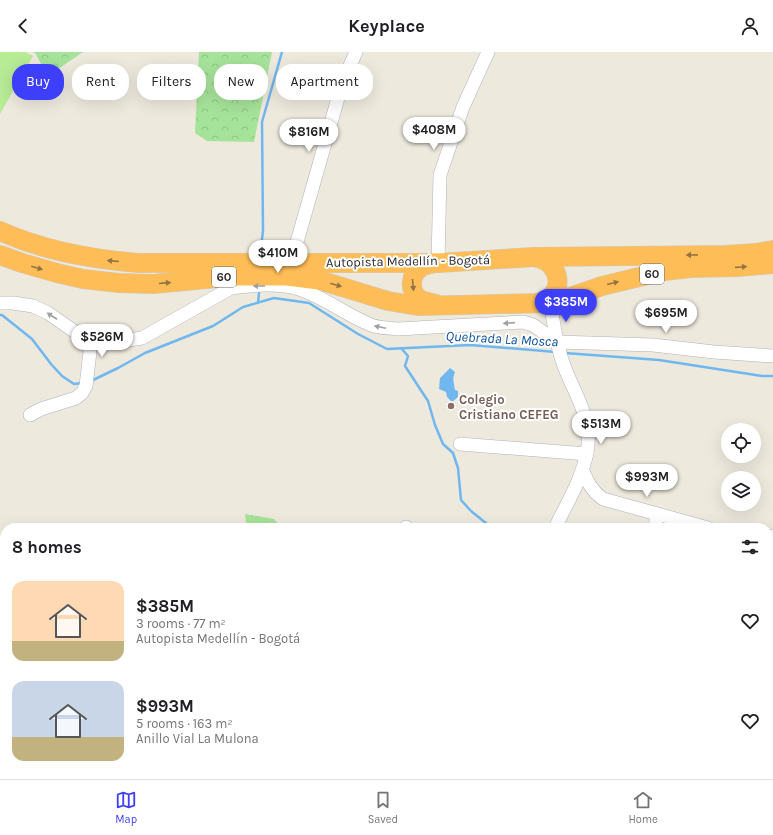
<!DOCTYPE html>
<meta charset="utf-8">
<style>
:root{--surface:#fff;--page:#f2f2f2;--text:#202124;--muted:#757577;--line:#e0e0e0;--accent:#3d3ffa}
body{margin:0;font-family:Karla,sans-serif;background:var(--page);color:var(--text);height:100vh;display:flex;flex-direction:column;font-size:15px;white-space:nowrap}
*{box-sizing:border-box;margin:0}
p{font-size:13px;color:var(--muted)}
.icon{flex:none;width:22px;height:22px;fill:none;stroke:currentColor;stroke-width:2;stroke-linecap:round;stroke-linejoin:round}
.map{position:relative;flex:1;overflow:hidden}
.sheet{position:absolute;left:0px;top:471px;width:773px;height:256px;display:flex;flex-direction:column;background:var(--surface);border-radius:16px 16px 0 0;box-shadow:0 4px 16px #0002}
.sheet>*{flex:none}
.banner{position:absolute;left:12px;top:12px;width:400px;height:36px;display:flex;gap:8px}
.fabs{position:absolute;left:721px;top:371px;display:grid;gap:8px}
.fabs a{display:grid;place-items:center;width:40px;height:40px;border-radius:50%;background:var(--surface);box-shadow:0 4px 16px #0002;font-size:20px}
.price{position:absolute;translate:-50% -34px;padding:0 9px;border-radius:14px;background:#fff;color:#222;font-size:13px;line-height:26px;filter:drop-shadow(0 1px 2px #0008)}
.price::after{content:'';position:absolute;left:50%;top:24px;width:12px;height:9px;margin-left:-6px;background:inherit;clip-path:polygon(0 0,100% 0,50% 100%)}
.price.current{background:var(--accent);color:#fff}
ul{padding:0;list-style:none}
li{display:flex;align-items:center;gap:12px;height:100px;padding:0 12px}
li span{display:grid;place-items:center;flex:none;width:112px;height:80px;border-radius:12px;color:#555}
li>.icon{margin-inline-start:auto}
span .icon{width:48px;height:48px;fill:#fffc;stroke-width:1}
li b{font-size:17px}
h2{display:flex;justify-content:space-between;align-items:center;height:48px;padding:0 12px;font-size:17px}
.pill{padding:0 14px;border-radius:16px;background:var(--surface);box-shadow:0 4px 16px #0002;font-size:14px;line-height:36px}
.pill.current{background:var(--accent);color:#fff}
header{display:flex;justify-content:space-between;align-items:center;height:52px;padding:0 12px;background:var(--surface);font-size:18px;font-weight:700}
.dock{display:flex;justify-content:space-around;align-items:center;height:56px;border-top:1px solid var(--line);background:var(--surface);font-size:11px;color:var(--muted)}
.dock a{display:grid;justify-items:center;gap:2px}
.dock .current{color:var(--accent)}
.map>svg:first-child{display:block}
.forest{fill:url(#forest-crowns)}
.pitch{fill:#b7eb96}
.water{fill:#70b7ef}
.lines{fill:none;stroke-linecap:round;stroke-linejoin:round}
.stream{stroke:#70b7ef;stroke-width:2.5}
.minor-casing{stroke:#b1b1bf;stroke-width:14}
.highway-casing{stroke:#ccc;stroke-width:20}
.minor{stroke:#fff;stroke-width:13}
.highway{stroke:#febd57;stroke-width:19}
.oneway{fill:#947441}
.oneway2{fill:#a0a0a0}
.education-dot{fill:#8d6e63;stroke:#fff;stroke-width:1.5}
.labels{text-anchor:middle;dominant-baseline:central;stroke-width:4;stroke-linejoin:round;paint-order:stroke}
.shield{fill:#fff;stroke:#6b6b6b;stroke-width:1}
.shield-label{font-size:12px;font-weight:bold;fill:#2b2b2b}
.street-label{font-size:13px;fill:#2b2b2b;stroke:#fff}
.education-label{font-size:13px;font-weight:bold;fill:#785e54;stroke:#fff;text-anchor:start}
.water-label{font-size:14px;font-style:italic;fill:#0d529d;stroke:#fff}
</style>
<header><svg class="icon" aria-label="back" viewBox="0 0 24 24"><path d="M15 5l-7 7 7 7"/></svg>Keyplace<svg class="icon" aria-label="person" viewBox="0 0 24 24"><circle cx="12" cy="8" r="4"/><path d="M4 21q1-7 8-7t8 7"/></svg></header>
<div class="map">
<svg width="773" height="727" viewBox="0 0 773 727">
<defs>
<pattern id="forest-crowns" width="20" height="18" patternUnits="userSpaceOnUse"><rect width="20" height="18" fill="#a6e39a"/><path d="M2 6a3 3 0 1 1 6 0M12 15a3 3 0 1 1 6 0" fill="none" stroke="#8fc385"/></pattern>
</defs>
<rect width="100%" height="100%" fill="#ede9dd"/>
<g class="forest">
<path d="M 32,0 L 83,0 L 48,24 L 35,1 Z"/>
<path d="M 199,0 L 272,0 L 254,90 L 207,89 L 195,81 Z"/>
<path d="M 245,462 L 274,467 L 282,476 L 247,476 Z"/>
</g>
<g class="pitch">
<path d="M 0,0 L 25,0 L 33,4 L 0,62 Z"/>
<path d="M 378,722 L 416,722 L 422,727 L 384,727 Z"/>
</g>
<path class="water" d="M 450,316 L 455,320 C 452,326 454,331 455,338 L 458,339 L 458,345 L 452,350 L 447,345 L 446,340 L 439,337 L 440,326 Z"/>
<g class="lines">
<g class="stream">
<path d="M 260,202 L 263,179 L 262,70 L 282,0"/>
<path d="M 258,251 L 259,241"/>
<path d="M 0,263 L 2,263 L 32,287 L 51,312 L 62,324 L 74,332 L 82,331"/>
<path d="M 401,296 L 408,304 L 405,314 L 428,349 L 435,373 L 443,392 L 453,401 L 458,416 L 461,448 L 471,459 L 492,476"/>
<path d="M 565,301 L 659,308 L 762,324 L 773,324"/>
<path d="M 91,329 L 118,316 L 145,301 L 213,274 L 243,255 L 274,246 L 309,251 L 358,282 L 387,297 L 470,293 L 556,300"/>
<path d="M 441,727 L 446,722"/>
</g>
<g class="minor-casing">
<g id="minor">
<path d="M 291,211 L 342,32 L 356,0"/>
<path d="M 438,211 L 440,123 L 463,55 L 488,0"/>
<path d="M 550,250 C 554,273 557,297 566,319 C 577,346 593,369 587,400 C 582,427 567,451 555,476"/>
<path d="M 0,251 L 13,251 L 33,254 L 48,261 L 91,291 L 122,289 L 142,286 L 231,236 C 250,233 280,231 299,237 C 324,245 346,263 371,273 C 379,276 389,276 398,277 L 523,270 L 533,273 L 557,290 L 653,293 L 714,300 L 773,304"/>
<path d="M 30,363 L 41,357 L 76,346 L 82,341 L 86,334 L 91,291"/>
<path d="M 460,392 L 587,402"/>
<path d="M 583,419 C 588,431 592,439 603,447 L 708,476"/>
<path d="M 406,475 L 406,476"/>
<path d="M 655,476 L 657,462"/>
<path d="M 768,484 L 773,485"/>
<path d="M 0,620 L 5,618"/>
<path d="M 550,722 L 552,727"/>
<path d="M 461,727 L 467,722"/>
</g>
</g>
<g class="highway-casing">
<g id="highway">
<path d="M 0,179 C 44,199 90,207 138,211 L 438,211 L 534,205 L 726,203 L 756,201 L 773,198"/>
<path d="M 0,203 L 22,211 L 57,221 L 83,227 L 119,231 L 153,232 L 238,224 L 287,224 L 319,228 L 388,249 L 418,254 L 545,251 L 570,245 L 602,234 L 664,219 L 691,216 L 738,215 L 773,212"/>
<path d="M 534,205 C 562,209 567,244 538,251"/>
<path d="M 435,211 C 430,212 424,213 420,216 C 410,223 409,238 418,246 C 423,250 430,250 436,252"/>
</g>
</g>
<use href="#minor" class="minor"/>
<use href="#highway" class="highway"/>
</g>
<defs><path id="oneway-solid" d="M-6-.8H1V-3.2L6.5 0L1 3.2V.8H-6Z"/></defs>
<g class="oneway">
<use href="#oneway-solid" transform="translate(692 203) rotate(179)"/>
<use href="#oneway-solid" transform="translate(113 209) rotate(-175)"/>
<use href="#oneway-solid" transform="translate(741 215) rotate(-4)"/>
<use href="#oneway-solid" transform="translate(37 216) rotate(16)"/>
<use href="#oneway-solid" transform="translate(165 231) rotate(-5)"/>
<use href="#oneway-solid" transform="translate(613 231) rotate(-14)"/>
<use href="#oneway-solid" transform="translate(336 233) rotate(16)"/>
<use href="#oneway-solid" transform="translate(413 233) rotate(85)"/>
</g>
<g class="oneway2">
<use href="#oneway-solid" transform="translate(259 234) rotate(180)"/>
<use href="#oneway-solid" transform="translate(52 264) rotate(-147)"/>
<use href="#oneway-solid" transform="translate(509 271) rotate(176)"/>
<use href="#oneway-solid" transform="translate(380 275) rotate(-168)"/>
</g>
<circle class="education-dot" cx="451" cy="354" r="4"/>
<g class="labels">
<g class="shield">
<rect x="640" y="212" width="24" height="20" rx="3"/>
<rect x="212" y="215" width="24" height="20" rx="3"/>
</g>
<g class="shield-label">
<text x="652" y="222">60</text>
<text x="224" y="225">60</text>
</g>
<g class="street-label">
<text transform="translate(408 209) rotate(-1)">Autopista Medellín - Bogotá</text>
</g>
<g class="education-label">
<text x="459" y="347">Colegio<tspan x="459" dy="15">Cristiano CEFEG</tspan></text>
</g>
<g class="water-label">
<text transform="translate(502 287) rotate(3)">Quebrada La Mosca</text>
</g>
</g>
</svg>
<div class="fabs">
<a><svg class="icon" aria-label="locate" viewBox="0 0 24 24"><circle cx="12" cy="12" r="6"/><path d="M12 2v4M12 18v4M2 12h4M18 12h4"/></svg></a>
<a><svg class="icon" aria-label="layers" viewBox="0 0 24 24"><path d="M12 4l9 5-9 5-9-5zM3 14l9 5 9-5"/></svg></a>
</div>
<b class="price" style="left:434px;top:99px">$408M</b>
<b class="price" style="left:309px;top:101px">$816M</b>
<b class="price" style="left:278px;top:222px">$410M</b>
<b class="price current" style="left:566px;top:271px">$385M</b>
<b class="price" style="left:666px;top:282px">$695M</b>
<b class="price" style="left:102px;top:306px">$526M</b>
<b class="price" style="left:601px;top:393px">$513M</b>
<b class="price" style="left:647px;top:446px">$993M</b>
<div class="banner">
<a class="pill current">Buy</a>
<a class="pill">Rent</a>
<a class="pill">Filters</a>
<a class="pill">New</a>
<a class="pill">Apartment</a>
</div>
<section class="sheet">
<h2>8 homes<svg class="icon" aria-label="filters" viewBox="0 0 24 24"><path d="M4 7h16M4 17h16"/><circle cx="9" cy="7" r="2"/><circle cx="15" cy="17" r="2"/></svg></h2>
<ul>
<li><span style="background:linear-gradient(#ffd9b3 75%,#c2b280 0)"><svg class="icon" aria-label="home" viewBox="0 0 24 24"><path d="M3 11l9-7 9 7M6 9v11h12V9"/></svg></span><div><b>$385M</b><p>3 rooms · 77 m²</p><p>Autopista Medellín - Bogotá</p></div><svg class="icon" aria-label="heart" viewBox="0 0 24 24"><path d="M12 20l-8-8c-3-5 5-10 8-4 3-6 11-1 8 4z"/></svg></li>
<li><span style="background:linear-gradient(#c9d6e8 70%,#c2b280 0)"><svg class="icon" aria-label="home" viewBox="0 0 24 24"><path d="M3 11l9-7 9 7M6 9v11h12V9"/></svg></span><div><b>$993M</b><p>5 rooms · 163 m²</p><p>Anillo Vial La Mulona</p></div><svg class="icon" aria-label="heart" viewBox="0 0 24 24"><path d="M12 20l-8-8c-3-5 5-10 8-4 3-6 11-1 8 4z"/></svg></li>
</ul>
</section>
</div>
<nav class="dock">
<a class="current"><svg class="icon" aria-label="map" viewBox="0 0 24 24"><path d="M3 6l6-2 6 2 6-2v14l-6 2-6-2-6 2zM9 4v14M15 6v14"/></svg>Map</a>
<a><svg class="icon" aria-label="saved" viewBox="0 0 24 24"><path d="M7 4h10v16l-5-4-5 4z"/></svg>Saved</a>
<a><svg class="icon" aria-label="home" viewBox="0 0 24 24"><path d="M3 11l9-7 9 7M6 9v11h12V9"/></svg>Home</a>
</nav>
